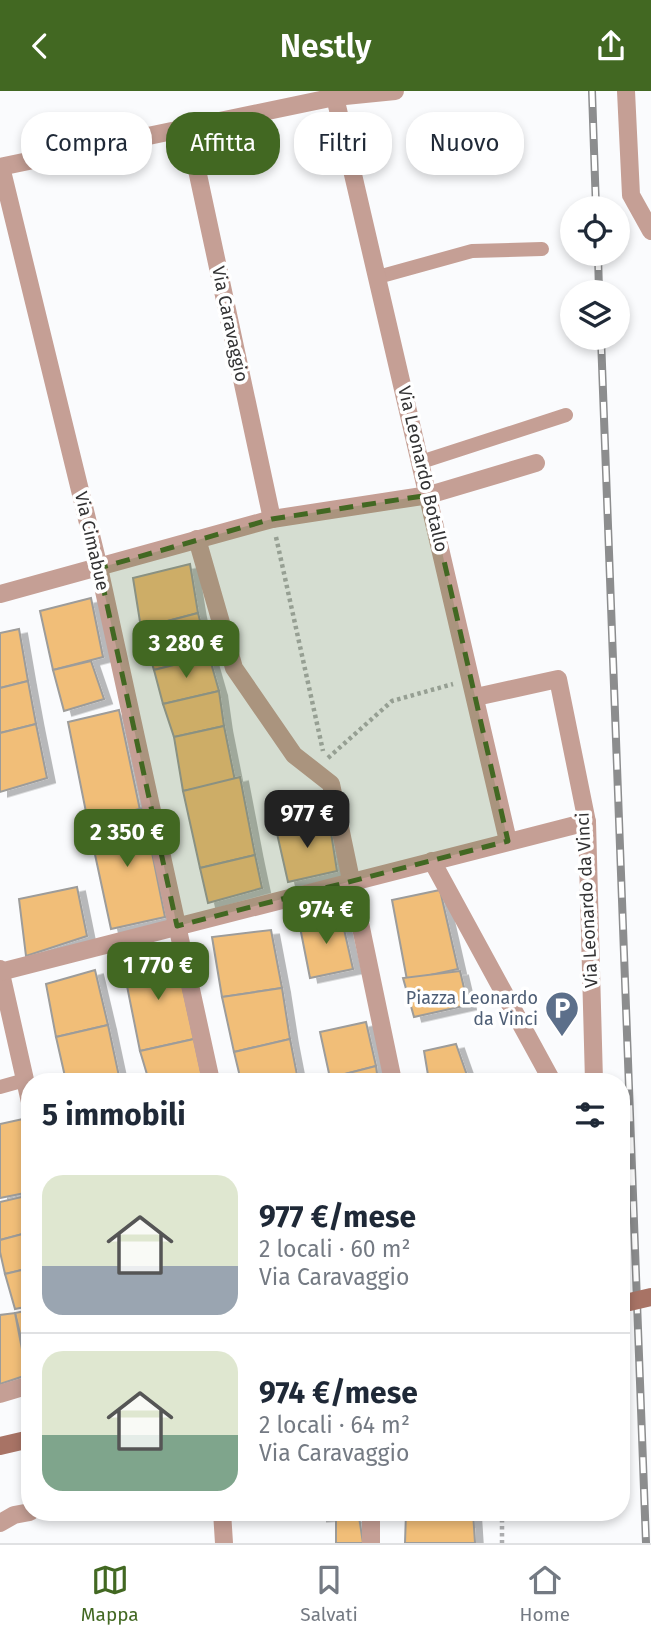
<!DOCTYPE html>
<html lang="it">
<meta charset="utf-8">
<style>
:root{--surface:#fff;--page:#f6f6f7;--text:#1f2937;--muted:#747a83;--line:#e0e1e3;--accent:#426822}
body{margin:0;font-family:"Fira Sans",sans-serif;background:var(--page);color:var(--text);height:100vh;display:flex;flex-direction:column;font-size:26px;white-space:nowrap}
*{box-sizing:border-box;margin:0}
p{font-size:23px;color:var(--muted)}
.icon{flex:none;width:38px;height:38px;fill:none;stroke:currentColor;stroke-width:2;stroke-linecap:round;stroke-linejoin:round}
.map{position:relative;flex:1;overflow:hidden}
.side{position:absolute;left:21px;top:982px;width:609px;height:448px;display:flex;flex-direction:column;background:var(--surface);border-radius:28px;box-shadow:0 4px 10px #0003}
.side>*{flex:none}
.banner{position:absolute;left:21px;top:21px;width:609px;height:63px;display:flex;gap:14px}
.tools{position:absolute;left:560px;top:105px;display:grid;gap:14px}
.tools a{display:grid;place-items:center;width:70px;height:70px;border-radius:50%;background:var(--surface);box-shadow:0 4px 10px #0003;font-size:35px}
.price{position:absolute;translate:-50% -60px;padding:0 16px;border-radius:14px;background:var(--accent);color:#fff;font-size:23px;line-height:46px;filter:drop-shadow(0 2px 4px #0008)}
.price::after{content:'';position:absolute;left:50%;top:42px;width:21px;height:16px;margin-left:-10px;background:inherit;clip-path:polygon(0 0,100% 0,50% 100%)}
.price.active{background:#222;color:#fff}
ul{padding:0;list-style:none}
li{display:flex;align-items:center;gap:21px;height:175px;padding:0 21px}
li+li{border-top:2px solid var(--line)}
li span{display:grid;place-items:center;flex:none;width:196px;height:140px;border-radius:21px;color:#555}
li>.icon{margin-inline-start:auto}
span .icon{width:84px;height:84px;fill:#fffc;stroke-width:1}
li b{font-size:30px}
h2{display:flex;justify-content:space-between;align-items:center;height:84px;padding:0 21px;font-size:30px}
.chip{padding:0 24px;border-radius:28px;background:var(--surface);box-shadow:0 4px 10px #0003;font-size:24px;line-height:63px}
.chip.active{background:var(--accent);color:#fff}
header{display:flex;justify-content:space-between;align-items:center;height:91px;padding:0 21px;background:var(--accent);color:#fff;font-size:32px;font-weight:600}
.menu{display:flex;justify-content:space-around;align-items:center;height:98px;border-top:2px solid var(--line);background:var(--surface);font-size:19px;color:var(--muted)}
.menu a{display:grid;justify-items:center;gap:4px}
.menu .active{color:var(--accent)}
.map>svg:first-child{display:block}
.building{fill:#f1be78;stroke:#9d9c9a;stroke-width:2;filter:url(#shadow)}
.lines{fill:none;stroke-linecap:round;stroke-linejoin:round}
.path{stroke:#acadaf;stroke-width:4.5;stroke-dasharray:3.5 3.5;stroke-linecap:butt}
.lane{stroke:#c59f95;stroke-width:14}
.street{stroke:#c59f95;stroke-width:18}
.secondary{stroke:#a87365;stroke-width:18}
.rail-casing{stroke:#8c8d8e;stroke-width:8}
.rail{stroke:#fff;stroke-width:5;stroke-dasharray:16;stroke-linecap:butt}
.secondary-bridge{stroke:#a87365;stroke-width:18}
.marked{fill:#426822;fill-opacity:0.2;stroke:#426822;stroke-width:5;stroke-dasharray:14 9;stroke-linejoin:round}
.labels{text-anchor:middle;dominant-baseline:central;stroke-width:7;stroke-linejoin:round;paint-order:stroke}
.street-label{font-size:18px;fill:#323233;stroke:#fff}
.service-label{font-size:18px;fill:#4e5e75;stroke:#fff;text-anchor:end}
</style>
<header><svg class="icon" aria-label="back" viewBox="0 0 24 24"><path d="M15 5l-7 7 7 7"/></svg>Nestly<svg class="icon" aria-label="share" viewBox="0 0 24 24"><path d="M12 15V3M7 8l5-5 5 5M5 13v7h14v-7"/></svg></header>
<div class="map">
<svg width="651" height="1452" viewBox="0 0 651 1452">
<defs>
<filter id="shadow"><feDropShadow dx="8" dy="4.5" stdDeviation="0" flood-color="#0004"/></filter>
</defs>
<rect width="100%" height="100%" fill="#fafbfd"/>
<g class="building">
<path d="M 190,473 L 198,522 L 141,537 L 133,487 Z"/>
<path d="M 91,507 L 103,566 L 53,579 L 40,520 Z"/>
<path d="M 198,522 L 209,565 L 154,579 L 141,537 Z"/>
<path d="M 19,538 L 28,590 L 0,597 L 0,542 Z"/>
<path d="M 209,565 L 219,600 L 163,613 L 154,579 Z"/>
<path d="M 91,570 L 104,608 L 64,620 L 53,579 Z"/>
<path d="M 28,590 L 36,633 L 0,642 L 0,597 Z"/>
<path d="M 219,600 L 224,635 L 174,646 L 163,613 Z"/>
<path d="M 119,619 L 140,719 L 88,731 L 68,631 Z"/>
<path d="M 36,633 L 47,687 L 0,701 L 0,642 Z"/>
<path d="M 224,635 L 235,690 L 183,700 L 174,646 Z"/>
<path d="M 240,686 L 255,764 L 200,777 L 183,700 Z"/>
<path d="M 143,717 L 165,826 L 111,838 L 88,731 Z"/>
<path d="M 329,729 L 337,780 L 288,791 L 276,738 Z"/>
<path d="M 255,764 L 262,797 L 208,812 L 200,777 Z"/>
<path d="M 77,796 L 87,845 L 26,865 L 19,808 Z"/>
<path d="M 440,799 L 458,878 L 407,889 L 392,809 Z"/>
<path d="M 341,825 L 353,878 L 310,887 L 299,831 Z"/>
<path d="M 271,839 L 282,897 L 222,906 L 212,846 Z"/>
<path d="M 175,862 L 194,948 L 140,960 L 123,875 Z"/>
<path d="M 95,879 L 108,934 L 56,946 L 46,893 Z"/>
<path d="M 460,880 L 468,914 L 414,926 L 403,887 Z"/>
<path d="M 282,897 L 290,948 L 234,961 L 222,906 Z"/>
<path d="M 366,931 L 376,975 L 330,987 L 320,941 Z"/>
<path d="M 108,934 L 120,990 L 66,990 L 56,946 Z"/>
<path d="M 194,948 L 203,990 L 149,990 L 140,960 Z"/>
<path d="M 290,948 L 298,989 L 241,990 L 234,961 Z"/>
<path d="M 456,953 L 469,990 L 429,990 L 424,960 Z"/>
<path d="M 376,975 L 378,990 L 334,990 L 333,986 Z"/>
<path d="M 23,1028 L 30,1067 L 30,1101 L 0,1107 L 0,1033 Z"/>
<path d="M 30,1104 L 30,1141 L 0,1149 L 0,1111 Z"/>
<path d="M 30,1141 L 30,1177 L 5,1183 L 0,1161 L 0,1149 Z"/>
<path d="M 30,1177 L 30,1215 L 15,1218 L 5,1183 Z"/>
<path d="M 30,1219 L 30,1283 L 15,1222 Z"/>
<path d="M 15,1222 L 27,1284 L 0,1293 L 0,1224 Z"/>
<path d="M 319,1421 L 365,1421 L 365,1422 L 319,1426 Z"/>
<path d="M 406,1421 L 473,1421 L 475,1452 L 405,1452 Z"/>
<path d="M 359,1426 L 363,1452 L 336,1452 L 336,1429 Z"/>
</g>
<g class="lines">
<g class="path">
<path d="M 276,446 L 323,660"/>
<path d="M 328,667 L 392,610 L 453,593"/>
<path d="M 502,1421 L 502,1452"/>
</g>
<g class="lane">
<path d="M 378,186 L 472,160 L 542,158"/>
<path d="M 421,371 L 566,324"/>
<path d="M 0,996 L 25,989"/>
</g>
<g class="street">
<path d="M 626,0 L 631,104 L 651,140"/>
<path d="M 335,6 L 508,750"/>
<path d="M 188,37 L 272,428"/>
<path d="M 0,76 L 335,6 L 395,0"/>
<path d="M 1,76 L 99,477 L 211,990"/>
<path d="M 197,448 L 234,577 L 294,664 L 331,693 L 393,990"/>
<path d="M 0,503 L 272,428 L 429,404 L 536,372"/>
<path d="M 476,606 L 558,588 L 587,731 L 594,990"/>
<path d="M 432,770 L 552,990"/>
<path d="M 0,878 L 30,1011"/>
<path d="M 0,881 L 587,731"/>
<path d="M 0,1303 L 30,1294"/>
<path d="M 222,1421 L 224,1452"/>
<path d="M 371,1421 L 371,1452"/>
<path d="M 0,1432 L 14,1424 L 30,1421"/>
</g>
<path class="secondary" d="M 0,1355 L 30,1348"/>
<g class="rail-casing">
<g id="rail">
<path d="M 592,0 L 596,117"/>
<path d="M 598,163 L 599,201"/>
<path d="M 601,247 L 646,1452"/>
</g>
</g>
<use href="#rail" class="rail"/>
<path class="secondary-bridge" d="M 621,1213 L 651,1206"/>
</g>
<path class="marked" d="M 429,404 L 508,750 L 177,835 L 99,477 L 272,428 Z"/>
<defs>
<g id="parking-pin" transform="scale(1.75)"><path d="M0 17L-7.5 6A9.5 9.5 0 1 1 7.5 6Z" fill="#5c6f8a" stroke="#fff"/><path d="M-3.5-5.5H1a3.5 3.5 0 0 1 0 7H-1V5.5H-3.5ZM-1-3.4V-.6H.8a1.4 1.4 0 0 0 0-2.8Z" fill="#fff"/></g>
</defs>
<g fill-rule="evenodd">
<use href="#parking-pin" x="562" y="917"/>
</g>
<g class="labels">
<g class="street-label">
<text transform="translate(230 233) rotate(78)">Via Caravaggio</text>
<text transform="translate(423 378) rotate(77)">Via Leonardo Botallo</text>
<text transform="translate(92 450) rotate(77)">Via Cimabue</text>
<text transform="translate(587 809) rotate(-93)">Via Leonardo da Vinci</text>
</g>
<g class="service-label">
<text x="538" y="907">Piazza Leonardo<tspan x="538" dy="21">da Vinci</tspan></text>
</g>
</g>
</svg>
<div class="tools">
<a><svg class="icon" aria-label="locate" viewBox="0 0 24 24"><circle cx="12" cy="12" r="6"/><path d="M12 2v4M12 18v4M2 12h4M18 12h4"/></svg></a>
<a><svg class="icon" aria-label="layers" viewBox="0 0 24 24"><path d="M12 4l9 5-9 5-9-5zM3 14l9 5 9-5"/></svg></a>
</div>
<b class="price" style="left:186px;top:589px">3 280 €</b>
<b class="price active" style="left:307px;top:759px">977 €</b>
<b class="price" style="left:127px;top:778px">2 350 €</b>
<b class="price" style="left:326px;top:855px">974 €</b>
<b class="price" style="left:158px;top:911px">1 770 €</b>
<div class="banner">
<a class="chip">Compra</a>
<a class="chip active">Affitta</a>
<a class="chip">Filtri</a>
<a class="chip">Nuovo</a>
</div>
<section class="side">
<h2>5 immobili<svg class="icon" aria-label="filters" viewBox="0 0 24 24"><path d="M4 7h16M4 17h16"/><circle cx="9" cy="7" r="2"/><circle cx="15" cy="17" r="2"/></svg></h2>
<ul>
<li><span style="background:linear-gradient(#dfe7d0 65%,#9aa5b1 0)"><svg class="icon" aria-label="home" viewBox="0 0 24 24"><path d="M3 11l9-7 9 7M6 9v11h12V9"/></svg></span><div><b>977 €/mese</b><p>2 locali · 60 m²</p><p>Via Caravaggio</p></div></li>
<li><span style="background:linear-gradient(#dfe7d0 60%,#7fa58c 0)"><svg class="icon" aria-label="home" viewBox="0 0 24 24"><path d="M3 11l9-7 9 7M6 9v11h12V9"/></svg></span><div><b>974 €/mese</b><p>2 locali · 64 m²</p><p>Via Caravaggio</p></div></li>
</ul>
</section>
</div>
<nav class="menu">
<a class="active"><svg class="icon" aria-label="map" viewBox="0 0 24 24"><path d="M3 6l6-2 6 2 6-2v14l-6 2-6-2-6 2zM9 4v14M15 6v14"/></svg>Mappa</a>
<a><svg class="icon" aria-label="saved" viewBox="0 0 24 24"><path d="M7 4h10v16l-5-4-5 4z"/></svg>Salvati</a>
<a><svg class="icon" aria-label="home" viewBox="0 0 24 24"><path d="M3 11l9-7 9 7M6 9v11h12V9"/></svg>Home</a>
</nav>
